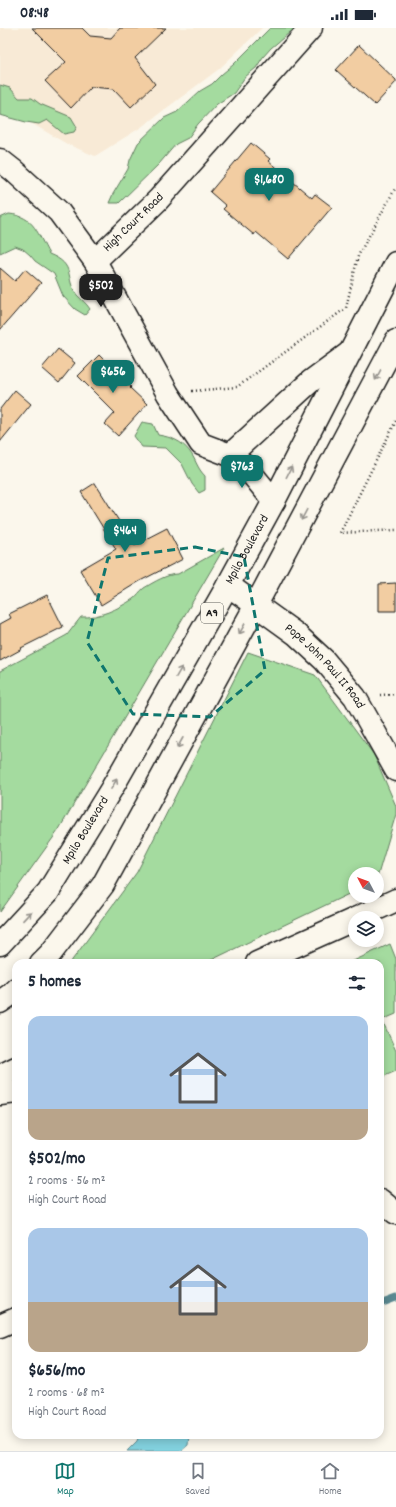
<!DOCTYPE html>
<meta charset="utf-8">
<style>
:root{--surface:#fff;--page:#f6f6f7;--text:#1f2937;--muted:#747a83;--line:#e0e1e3;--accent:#0f766e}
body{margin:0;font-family:Dekko,sans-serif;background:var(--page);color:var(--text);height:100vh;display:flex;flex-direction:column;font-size:15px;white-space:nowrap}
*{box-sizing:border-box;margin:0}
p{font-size:13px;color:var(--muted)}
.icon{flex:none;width:22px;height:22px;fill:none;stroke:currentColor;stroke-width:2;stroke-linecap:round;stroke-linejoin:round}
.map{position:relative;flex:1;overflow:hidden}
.details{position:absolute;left:12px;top:931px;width:372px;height:480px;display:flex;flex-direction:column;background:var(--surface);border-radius:12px;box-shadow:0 2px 10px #0003}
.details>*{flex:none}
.needle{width:26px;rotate:311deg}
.fabs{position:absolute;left:348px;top:839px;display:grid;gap:8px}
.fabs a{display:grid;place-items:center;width:36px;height:36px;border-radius:50%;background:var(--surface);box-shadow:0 2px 10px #0003;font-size:20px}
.price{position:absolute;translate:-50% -34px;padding:0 9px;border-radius:8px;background:var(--accent);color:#fff;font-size:13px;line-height:26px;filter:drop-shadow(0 1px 2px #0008)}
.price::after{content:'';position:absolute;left:50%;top:24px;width:12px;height:9px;margin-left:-6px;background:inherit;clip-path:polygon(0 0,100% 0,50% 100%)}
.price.active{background:#222;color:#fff}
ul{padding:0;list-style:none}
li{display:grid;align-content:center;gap:8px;height:212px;padding:0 16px}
li span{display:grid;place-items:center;height:124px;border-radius:12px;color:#555}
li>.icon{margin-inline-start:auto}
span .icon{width:72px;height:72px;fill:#fffc;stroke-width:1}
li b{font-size:17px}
h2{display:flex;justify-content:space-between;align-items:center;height:48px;padding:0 16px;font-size:17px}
.status{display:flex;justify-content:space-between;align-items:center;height:28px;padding:0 20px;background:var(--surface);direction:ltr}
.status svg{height:11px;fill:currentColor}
.menu{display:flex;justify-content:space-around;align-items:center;height:56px;border-top:1px solid var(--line);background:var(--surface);font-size:11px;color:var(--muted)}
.menu a{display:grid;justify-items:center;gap:2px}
.menu .active{color:var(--accent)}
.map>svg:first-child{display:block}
.built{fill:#f8ead6}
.green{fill:#a4db9f;stroke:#607c5e}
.water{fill:#83d2df;stroke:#5a8991}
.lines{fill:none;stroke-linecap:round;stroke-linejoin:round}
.stream{stroke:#5a8991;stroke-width:7}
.building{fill:#f2cda2;stroke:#1c1c1c}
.minor-casing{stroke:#1c1c1c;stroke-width:25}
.major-casing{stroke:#1c1c1c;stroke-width:25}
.highway-casing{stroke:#1c1c1c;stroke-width:25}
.path{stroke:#1c1c1c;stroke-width:2.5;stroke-dasharray:1 3;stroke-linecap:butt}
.minor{stroke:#fbf7ec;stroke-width:22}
.major{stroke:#fbf7ec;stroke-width:22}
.highway{stroke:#fbf7ec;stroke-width:22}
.oneway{stroke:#97948e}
.marked{fill:none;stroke:#0f766e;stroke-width:3;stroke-dasharray:8 5;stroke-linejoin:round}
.labels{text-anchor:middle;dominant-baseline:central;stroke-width:3;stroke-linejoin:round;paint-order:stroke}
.shield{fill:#fbf7ec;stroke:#5f5e5a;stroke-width:1}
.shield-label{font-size:12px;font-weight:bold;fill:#1c1c1c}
.street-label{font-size:13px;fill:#1c1c1c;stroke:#fbf7ec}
</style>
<div class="status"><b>08:48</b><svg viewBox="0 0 49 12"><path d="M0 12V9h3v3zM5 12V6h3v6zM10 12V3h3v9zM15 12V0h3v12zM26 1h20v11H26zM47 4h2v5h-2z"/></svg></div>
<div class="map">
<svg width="396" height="1423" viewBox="0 0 396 1423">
<rect width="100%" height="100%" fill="#fbf7ec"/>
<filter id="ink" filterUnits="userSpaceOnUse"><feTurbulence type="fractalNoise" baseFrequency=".025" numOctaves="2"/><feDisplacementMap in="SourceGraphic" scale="8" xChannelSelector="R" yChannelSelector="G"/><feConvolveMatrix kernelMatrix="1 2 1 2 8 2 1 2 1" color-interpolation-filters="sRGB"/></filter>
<g filter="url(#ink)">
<path class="built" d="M 0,0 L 262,0 L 219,41 L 140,100 L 95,128 L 67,116 L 0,77 Z"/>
<g class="green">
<path d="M 270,0 L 295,0 L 271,20 L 263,29 L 256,40 L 245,49 L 234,65 L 217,76 L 198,96 L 188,110 L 176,116 L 159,136 L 119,175 L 109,175 L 113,166 L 128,141 L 130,132 L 138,115 L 164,90 L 177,84 L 200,63 L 212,56 L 222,46 L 233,37 Z"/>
<path d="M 0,57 L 10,60 L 19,70 L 32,70 L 40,76 L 71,89 L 77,99 L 74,104 L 64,106 L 47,92 L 39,96 L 26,94 L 0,87 Z"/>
<path d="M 9,186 C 35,188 38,207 49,226 C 77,237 64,250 77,267 C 82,272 86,275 90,281 L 85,287 L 75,281 L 63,268 L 54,246 L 35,233 L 30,227 L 23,221 L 15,218 L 0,225 L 0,190 Z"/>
<path d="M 142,394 L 153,396 L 158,407 C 171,409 182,413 190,424 C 196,432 197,440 205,448 L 205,462 L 199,465 L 192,456 L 182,436 L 166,420 L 142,419 L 134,408 Z"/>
<path d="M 224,520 L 58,803 L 0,884 L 0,643 L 67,607 L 81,589 C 99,590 118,581 133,571 C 137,568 140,563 144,560 C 154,554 167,546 178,546 Z"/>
<path d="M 248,624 L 315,647 L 374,727 L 396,778 L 396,786 L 377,850 L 377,846 L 355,846 L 355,863 L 205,935 L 70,935 L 137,844 Z"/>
<path d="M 390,916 L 396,931 L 396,986 L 382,992 L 396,1023 L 396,1043 L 380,1050 L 380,935 L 349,935 Z"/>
</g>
<path class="water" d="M 139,1407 L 189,1407 L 188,1417 L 181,1423 L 127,1423 L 137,1413 Z"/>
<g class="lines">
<path class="stream" d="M 380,1276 L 396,1270"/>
</g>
<g class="building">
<path d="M 32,0 L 82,0 L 90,8 L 111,10 L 120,0 L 166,0 L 135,30 L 155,56 L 131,79 L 114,61 L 91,59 L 71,80 L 45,53 L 66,34 Z"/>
<path d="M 359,17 L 396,52 L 396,54 L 375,77 L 336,42 Z"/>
<path d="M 251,115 L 270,131 L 268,133 L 312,170 L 315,166 L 332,179 L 288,231 L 256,204 L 254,207 L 223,181 L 226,178 L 210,164 Z"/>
<path d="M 0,240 L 15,253 L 25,241 L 41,255 L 0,302 Z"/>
<path d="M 58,321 L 75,335 L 59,355 L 42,340 Z"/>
<path d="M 99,327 L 131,359 L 130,360 L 147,376 L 118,408 L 105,396 L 115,385 L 78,348 Z"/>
<path d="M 15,362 L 31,376 L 0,414 L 0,381 Z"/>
<path d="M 95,455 L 134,517 L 167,500 L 183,531 L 140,553 L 101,577 L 80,542 L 116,521 L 81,464 Z"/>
<path d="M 396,555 L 396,583 L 379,583 L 379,556 Z"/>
<path d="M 47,567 L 63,599 L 21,620 L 22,621 L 0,633 L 0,596 L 11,590 L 9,586 Z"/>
</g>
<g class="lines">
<g class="minor-casing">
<g id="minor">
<path d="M 311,0 L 158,172 L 95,233 L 168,366 L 201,416 L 230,427 L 311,353 L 349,325"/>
<path d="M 0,132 L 14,143 L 59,184 L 95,233"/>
<path d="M 230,427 L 246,439 L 274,473"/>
<path d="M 357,890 L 396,872"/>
<path d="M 257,935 L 355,891"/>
<path d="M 0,1048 L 16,1040"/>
<path d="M 0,1066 L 16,1064"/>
<path d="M 380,1172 L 396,1185"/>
<path d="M 0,1298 L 16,1291"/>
</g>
</g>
<g class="major-casing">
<g id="major">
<path id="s1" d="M 228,557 L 296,606 L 324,632 L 355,669 L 396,742"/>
</g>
</g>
<g class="highway-casing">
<g id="highway">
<path id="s2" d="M 0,916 L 48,864 L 112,760 L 228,557 L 274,473 L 396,235"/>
<path d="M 41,935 L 51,925 L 103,857 L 256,577 L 396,313"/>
<path d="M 0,974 L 10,967 L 16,961"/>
</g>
</g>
<g class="path">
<path d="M 192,363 L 237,359 L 346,280 L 358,228 L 396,159"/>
<path d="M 396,393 L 340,505 L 396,502"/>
<path d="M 380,667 L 396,666"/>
</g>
<use href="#minor" class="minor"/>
<use href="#major" class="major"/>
<use href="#highway" class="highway"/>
</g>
<defs><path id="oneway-shaft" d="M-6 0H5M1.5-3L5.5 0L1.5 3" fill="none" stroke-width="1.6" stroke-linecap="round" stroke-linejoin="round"/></defs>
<g class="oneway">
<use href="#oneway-shaft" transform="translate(378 347) rotate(118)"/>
<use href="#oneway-shaft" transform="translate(289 444) rotate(-63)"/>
<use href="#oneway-shaft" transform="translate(304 487) rotate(118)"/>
<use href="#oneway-shaft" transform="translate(242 601) rotate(119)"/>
<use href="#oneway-shaft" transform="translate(179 644) rotate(-60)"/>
<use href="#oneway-shaft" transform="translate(180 715) rotate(119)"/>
<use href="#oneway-shaft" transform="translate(114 756) rotate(-60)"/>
<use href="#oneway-shaft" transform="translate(27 888) rotate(-47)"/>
</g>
</g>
<path class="marked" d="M 195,519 L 244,529 L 265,642 L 210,689 L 133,686 L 87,614 L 108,530 Z"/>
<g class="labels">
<rect class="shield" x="201" y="575" width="22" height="20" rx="3"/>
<g class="shield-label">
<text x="212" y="585">A9</text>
</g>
<g class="street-label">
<text transform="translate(134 195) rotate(-44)">High Court Road</text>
<text stroke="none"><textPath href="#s2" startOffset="467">Mpilo Boulevard</textPath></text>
<text stroke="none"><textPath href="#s1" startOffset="127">Pope John Paul II Road</textPath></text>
<text stroke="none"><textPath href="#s2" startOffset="143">Mpilo Boulevard</textPath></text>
</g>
</g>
</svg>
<div class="fabs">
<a><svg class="needle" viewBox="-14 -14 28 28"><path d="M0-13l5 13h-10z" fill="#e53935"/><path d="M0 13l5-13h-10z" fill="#747a83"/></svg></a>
<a><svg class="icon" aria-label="layers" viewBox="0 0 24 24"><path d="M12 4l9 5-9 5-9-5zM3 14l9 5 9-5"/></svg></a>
</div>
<b class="price" style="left:269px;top:174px">$1,680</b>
<b class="price active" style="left:101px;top:280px">$502</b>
<b class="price" style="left:113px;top:366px">$656</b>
<b class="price" style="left:242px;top:461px">$763</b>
<b class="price" style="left:125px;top:525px">$464</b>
<section class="details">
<h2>5 homes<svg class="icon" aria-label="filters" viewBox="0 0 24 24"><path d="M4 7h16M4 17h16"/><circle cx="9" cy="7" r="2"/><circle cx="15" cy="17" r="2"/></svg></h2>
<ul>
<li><span style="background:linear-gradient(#a9c7e8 75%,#b9a48a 0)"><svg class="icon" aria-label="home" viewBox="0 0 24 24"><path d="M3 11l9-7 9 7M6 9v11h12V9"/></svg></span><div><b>$502/mo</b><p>2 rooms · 56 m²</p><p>High Court Road</p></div></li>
<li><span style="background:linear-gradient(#a9c7e8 60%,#b9a48a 0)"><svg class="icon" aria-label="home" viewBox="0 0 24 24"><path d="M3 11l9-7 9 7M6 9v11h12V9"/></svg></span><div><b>$656/mo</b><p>2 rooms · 68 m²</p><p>High Court Road</p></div></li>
</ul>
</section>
</div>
<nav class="menu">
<a class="active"><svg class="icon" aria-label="map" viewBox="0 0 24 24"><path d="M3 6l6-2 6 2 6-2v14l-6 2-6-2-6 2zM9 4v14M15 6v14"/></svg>Map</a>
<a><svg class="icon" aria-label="saved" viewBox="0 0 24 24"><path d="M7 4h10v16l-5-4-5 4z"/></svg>Saved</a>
<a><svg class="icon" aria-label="home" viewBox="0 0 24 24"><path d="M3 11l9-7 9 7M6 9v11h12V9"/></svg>Home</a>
</nav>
